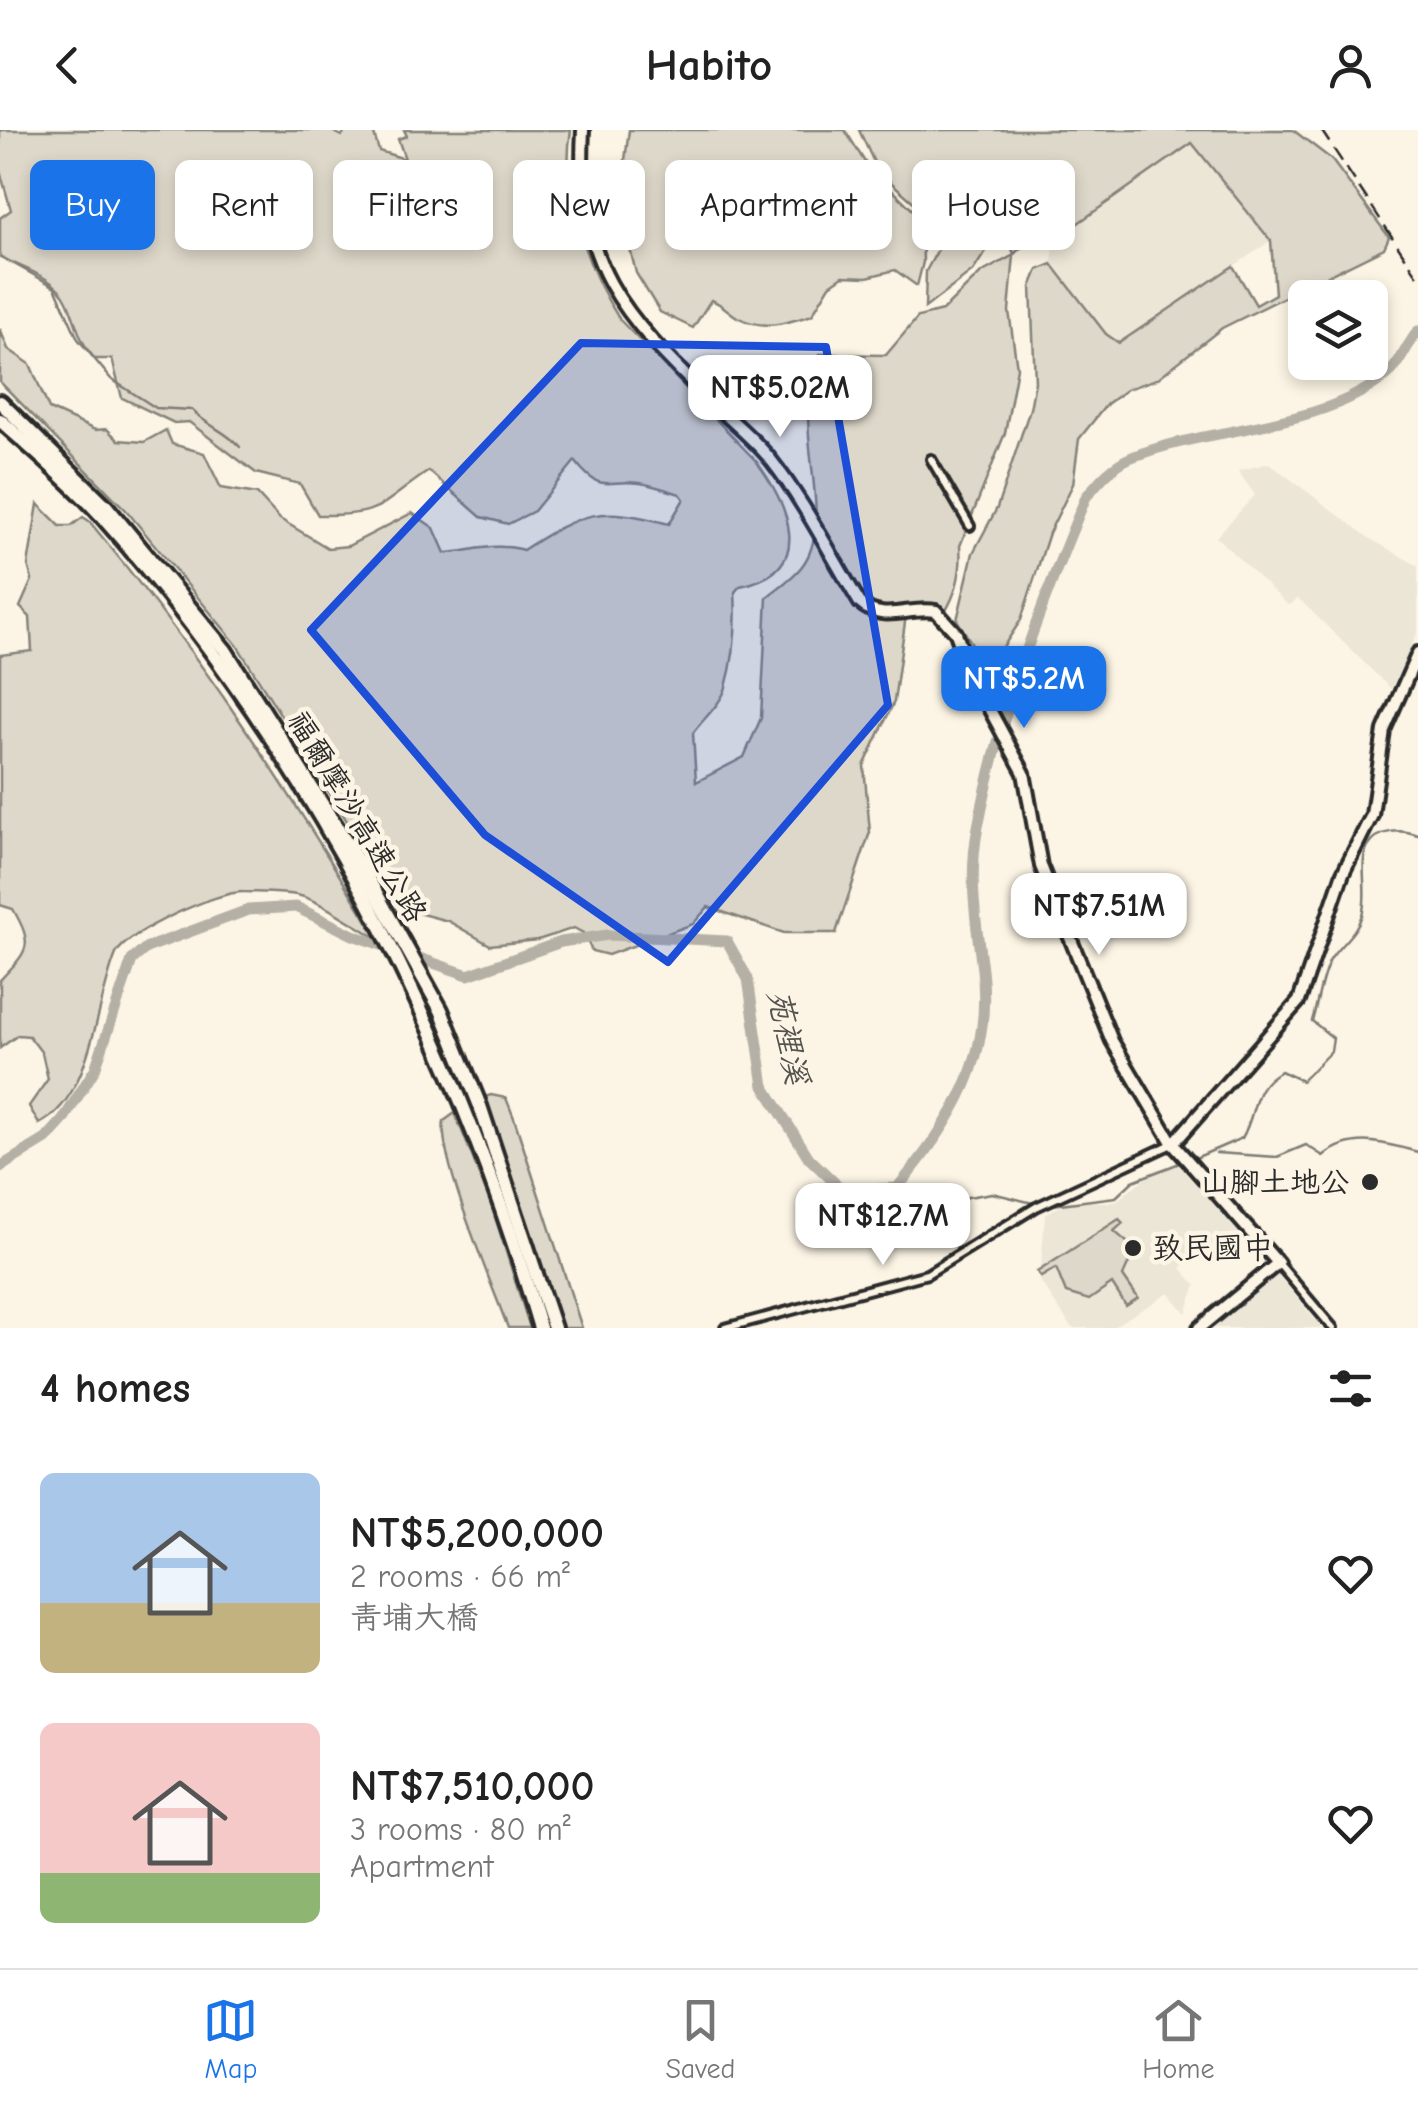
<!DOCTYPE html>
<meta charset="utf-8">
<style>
:root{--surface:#fff;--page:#f2f2f2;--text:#222;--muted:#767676;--line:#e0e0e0;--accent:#1a73e8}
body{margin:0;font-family:"Comic Neue","LXGW WenKai TC",sans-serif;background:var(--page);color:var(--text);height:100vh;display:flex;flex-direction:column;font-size:38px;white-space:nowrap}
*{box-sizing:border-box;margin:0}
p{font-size:32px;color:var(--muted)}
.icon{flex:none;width:55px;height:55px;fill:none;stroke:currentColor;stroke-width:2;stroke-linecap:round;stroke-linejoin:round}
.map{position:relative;height:1198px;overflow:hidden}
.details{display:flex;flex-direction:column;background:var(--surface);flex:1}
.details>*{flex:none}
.banner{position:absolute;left:30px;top:30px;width:1360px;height:90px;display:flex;gap:20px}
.fabs{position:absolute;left:1288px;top:150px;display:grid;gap:20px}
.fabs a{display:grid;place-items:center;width:100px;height:100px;border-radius:15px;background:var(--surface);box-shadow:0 5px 15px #0003;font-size:50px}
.price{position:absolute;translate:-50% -85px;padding:0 22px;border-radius:20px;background:#fff;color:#222;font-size:32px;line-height:65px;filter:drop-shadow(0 2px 5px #0008)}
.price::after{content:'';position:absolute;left:50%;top:60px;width:30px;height:22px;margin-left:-15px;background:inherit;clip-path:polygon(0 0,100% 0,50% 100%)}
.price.current{background:var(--accent);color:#fff}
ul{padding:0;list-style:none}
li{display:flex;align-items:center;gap:30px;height:250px;padding:0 40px}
li span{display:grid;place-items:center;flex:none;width:280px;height:200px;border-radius:15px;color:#555}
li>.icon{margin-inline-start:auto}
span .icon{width:120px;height:120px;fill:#fffc;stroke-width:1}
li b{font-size:42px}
h2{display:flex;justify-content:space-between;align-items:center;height:120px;padding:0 40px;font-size:42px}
.pill{padding:0 35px;border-radius:15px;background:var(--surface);box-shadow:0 5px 15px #0003;font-size:35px;line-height:90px}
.pill.current{background:var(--accent);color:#fff}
header{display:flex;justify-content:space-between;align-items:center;height:130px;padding:0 40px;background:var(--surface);font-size:45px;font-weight:700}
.dock{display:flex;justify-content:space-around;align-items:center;height:140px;border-top:2px solid var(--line);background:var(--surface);font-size:28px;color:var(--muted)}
.dock a{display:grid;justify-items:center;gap:5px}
.dock .current{color:var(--accent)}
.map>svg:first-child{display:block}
.built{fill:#ece6d7}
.green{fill:#ded8ca;stroke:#84827a;stroke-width:2.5}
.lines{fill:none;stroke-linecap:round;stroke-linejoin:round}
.stream{stroke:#7d7b74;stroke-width:2.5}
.river{stroke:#b4b0a5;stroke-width:11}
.minor-casing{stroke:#2b2b2b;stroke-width:14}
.secondary-casing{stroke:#2b2b2b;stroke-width:18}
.motorway-casing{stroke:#2b2b2b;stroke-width:20}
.minor{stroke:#fcf5e5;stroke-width:6}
.secondary{stroke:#fcf5e5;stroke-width:10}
.motorway{stroke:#fcf5e5;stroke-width:12}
.rail{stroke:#2b2b2b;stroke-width:2.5;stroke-dasharray:15 8;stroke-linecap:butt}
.marked{fill:#1d4ed8;fill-opacity:0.2;stroke:#1d4ed8;stroke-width:8;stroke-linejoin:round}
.poi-dot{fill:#2b2b2b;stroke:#fcf5e5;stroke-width:4}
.labels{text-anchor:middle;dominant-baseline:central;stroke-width:9;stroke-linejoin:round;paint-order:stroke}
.street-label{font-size:30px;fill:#2b2b2b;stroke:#fcf5e5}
.poi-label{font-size:30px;fill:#2b2b2b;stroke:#fcf5e5;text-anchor:end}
.water-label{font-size:32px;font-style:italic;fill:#545350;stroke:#fcf5e5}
</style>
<header><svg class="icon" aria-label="back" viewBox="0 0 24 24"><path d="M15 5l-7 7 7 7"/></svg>Habito<svg class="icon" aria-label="person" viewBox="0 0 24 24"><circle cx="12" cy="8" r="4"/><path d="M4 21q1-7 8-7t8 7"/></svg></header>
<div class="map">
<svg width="1418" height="1198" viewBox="0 0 1418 1198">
<rect width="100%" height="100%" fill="#fcf5e5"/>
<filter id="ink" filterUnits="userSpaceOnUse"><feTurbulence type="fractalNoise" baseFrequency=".01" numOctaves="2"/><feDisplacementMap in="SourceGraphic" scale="20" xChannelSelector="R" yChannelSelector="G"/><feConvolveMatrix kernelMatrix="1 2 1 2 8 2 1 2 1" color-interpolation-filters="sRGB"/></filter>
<g filter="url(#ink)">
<g class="built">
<path d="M 1193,13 L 1271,111 L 1118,214 L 1106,204 L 1052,134 L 1054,110 Z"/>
<path d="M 1269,333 L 1369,408 L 1418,436 L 1418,502 L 1391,559 L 1298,468 L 1289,476 L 1216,407 L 1255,365 L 1238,341 Z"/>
<path d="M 1179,1036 L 1248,1113 L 1198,1124 L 1181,1138 L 1196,1155 L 1186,1183 L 1169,1163 L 1111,1198 L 1072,1198 L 1040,1151 L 1045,1084 L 1069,1072 L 1115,1072 L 1157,1039 Z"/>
<path d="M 1278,1145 L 1322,1198 L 1209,1198 Z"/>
</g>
<g class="green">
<path d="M 0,0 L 330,0 L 342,6 L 346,0 L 377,0 L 374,4 L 379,21 L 405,29 L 398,9 L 407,6 L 404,0 L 571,0 C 560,63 586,138 620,190 L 756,331 C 790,377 816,441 740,456 L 735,462 C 737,496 735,526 726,557 C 722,573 702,590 693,603 L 696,652 L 744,627 L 761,588 L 767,467 C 778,458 793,448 802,436 C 839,388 786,294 820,224 L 886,225 L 918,187 L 942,181 L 981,143 L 1014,125 L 1009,181 L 1017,238 L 1005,303 L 960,416 C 962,439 957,462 945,482 L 931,476 L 912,476 L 905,492 L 894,572 L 864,636 L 870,702 L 836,803 L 784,803 L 708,777 L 693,794 L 608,825 L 592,821 L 583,803 L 574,798 L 538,810 L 490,815 L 448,791 L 402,779 L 237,515 L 126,380 L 0,252 L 0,199 L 8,219 L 30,234 L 49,279 L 95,300 L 107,299 L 118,310 L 144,312 L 166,300 L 172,314 L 204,323 L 221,358 L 257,364 L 280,389 L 328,418 L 348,416 L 412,383 L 434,398 L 445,423 C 473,421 497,412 523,420 C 583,382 599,375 669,394 L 684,369 L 680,364 C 667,360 653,355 640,353 C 607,348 602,366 575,331 L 534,381 L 508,394 L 481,387 L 429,341 C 379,374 385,386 318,385 L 300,354 L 256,343 L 189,292 L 174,293 L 122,268 L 112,229 L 95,229 C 78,211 77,192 67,171 C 57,148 22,138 0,127 L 0,88 L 11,80 L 0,41 Z"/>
<path d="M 629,0 L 845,0 L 866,34 L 922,89 L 923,132 L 917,156 L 895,140 L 867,147 L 843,146 L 830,155 L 812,185 C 786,193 765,201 739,188 C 728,182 723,174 711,170 L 693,198 L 660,182 L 636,143 L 623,90 L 621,60 Z"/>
<path d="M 859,0 L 1293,0 L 1331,29 L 1389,107 L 1384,118 L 1222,198 L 1157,249 L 1127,259 L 1107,274 L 1079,309 L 1073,354 L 1049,403 L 1021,490 L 987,541 L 981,542 L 974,517 L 957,490 L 973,423 L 997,378 L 1030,279 L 1035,252 L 1031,157 L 1038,140 L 1052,134 L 1106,204 L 1119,213 L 1233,136 L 1256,175 L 1275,164 L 1271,111 L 1192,13 L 1054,110 L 1035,105 L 1014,124 L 1003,95 L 973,141 L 925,178 L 926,141 L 948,101 L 942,89 L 934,90 L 878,41 Z"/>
<path d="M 38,374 L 60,396 L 71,396 L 83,387 L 89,391 C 200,524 289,659 377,808 C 357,797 317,768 296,765 C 285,763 256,762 243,762 C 219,761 126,802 116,824 C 96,871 92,969 39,994 L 29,976 L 48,949 L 42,923 L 29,906 L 18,905 L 0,918 L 0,850 C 29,820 34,816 13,779 L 0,775 L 0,525 L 32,521 L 30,487 L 20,477 L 32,450 L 28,435 Z"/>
<path d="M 491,965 L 506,968 L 514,988 L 582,1198 L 561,1198 L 481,968 Z"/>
<path d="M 455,983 L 491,1074 L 530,1198 L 508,1198 C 493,1157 438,1028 444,991 Z"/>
<path d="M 1119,1089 L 1123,1093 L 1114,1101 L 1135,1119 L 1123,1146 L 1138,1168 L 1126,1176 L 1112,1154 L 1089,1170 L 1066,1163 L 1056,1138 L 1041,1147 L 1037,1142 Z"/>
</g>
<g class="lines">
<g class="stream">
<path d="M 0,126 L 55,157 L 78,209 L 111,249 L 156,278 L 192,280 C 207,296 226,301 240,317"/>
<path d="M 1216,1023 L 1277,1027 L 1306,1015 L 1323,1026 C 1354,1002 1383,1013 1418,1022"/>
<path d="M 1193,1029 L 1242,1008 C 1257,983 1251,956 1281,941 L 1302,951 L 1331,921 L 1333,908 L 1312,891 C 1318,872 1321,847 1330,830 C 1340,814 1356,804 1362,785 C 1369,763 1358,732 1368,716 C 1378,699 1402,699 1418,705"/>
<path d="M 867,1067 L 921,1075 L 992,1063 L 1037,1074"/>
<path d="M 1044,1076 L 1116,1067 L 1133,1051 L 1185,1031"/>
</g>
<path class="river" d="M 0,1037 L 46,1009 L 63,990 L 95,939 L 132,830 L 146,818 L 248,780 L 296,777 L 353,805 L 468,845 L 561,812 L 608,805 L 727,811 L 748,849 L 764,956 L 809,1028 L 838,1056 L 867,1067 L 877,1059 L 897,1058 C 952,993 993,929 982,840 C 976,790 968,747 978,697 C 1000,582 1041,475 1086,367 C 1099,351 1112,335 1132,327 C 1212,295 1316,301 1387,245 C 1400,235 1407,214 1418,201"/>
<g class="minor-casing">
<g id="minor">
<path d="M 931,329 L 970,396"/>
<path d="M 1279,1134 L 1333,1198"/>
<path d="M 725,1198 L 927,1144 L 1036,1077 L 1172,1014"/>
</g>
</g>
<g class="secondary-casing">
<g id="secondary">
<path d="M 583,0 C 575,139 624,185 716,276 C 734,293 755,310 771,330 C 805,373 831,426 860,473 C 882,494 910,476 936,481 L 956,503 L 969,541 L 1024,643 L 1041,736 L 1112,911 L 1173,1014 L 1278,1133 L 1199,1198"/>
<path d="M 1173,1014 L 1299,871 L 1343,743 L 1372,685 L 1384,600 L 1418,523"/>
</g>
</g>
<g class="motorway-casing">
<g id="motorway">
<path d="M 0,272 L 106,376 L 225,520 L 361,736 L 441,880 L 480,976 L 554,1198"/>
<path d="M 0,290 C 33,320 69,350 99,383 C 307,616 453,901 540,1198"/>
</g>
</g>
<use href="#minor" class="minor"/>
<use href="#secondary" class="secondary"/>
<use href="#motorway" class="motorway"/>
<path class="rail" d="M 1321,0 L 1418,146"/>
</g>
</g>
<path class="marked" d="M 581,213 L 826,217 L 888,575 L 668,832 L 485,705 L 311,500 Z"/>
<g class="poi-dot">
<circle cx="1370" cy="1052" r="10"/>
<circle cx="1133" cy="1118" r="10"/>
</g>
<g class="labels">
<g class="street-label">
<text transform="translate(357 687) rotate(59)">福爾摩沙高速公路</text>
</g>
<g class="poi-label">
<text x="1350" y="1052">山腳土地公</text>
<text x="1153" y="1118" text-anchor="start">致民國中</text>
</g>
<g class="water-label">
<text transform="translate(788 907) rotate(78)">苑裡溪</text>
</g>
</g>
</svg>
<div class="fabs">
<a><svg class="icon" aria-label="layers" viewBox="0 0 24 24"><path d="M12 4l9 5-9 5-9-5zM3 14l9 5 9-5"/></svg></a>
</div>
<b class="price" style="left:780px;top:310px">NT$5.02M</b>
<b class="price current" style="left:1024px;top:601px">NT$5.2M</b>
<b class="price" style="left:1099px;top:828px">NT$7.51M</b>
<b class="price" style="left:883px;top:1138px">NT$12.7M</b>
<div class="banner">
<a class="pill current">Buy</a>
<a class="pill">Rent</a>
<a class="pill">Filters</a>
<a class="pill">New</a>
<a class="pill">Apartment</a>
<a class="pill">House</a>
</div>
</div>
<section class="details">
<h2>4 homes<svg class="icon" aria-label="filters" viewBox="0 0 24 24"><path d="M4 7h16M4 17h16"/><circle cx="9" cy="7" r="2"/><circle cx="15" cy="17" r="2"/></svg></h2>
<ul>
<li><span style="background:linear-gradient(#a9c7e8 65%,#c2b280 0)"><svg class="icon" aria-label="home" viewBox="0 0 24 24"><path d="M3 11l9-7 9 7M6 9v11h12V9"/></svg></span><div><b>NT$5,200,000</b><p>2 rooms · 66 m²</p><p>青埔大橋</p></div><svg class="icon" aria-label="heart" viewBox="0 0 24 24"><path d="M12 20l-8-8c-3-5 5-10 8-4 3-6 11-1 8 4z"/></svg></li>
<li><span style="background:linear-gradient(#f6c9c9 75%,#8fb573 0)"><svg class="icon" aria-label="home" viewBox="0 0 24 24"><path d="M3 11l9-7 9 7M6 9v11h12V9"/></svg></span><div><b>NT$7,510,000</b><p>3 rooms · 80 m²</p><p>Apartment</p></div><svg class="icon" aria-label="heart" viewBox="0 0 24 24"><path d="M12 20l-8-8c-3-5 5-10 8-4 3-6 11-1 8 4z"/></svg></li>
</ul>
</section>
<nav class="dock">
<a class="current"><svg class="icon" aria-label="map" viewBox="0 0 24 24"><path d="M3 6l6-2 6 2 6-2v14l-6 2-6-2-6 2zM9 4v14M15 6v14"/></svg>Map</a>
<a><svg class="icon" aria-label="saved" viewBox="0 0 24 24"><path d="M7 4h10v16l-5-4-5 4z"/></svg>Saved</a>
<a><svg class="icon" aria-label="home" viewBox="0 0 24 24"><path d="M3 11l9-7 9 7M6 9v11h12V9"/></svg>Home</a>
</nav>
